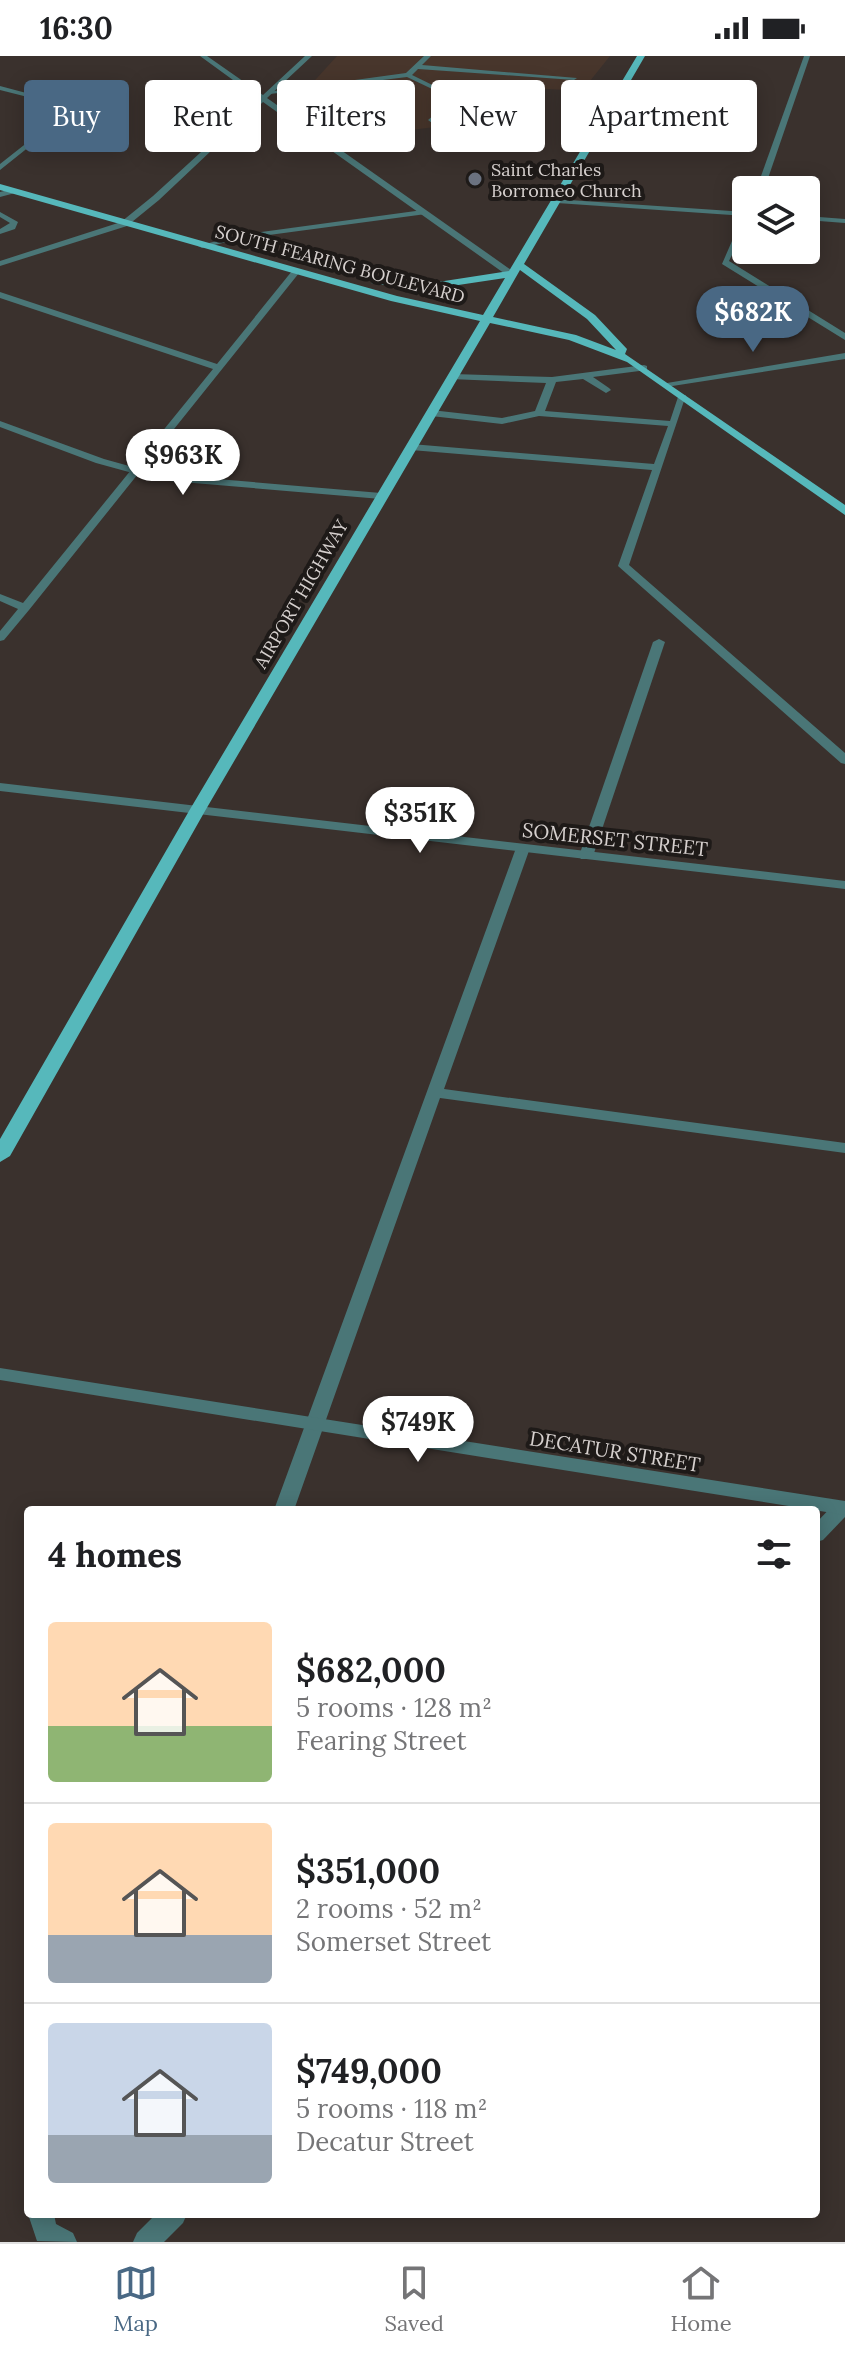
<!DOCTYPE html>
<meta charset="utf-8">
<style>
:root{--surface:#fff;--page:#f2f2f2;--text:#202124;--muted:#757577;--line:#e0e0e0;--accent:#496884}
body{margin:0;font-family:Lora,serif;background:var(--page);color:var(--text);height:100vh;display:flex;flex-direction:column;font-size:30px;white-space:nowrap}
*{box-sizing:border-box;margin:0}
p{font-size:26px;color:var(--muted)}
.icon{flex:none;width:44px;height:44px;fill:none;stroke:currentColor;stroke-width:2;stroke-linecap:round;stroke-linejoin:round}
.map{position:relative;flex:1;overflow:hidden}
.details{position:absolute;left:24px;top:1450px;width:796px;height:712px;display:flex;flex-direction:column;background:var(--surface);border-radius:8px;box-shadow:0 4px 20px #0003}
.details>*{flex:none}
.guide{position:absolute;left:24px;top:24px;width:798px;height:72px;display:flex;gap:16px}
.controls{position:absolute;left:732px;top:120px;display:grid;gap:16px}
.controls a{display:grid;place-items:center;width:88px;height:88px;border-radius:8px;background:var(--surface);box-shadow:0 4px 20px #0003;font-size:40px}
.price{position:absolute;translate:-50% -68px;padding:0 18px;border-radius:28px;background:#fff;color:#222;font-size:26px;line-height:52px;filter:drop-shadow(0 2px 4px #0008)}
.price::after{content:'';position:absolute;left:50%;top:48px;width:24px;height:18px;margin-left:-12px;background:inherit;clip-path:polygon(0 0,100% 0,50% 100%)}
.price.current{background:var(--accent);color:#fff}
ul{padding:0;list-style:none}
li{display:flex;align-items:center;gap:24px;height:200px;padding:0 24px}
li+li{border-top:2px solid var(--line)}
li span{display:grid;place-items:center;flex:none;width:224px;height:160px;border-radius:8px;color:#555}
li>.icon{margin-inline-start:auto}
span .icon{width:96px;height:96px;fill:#fffc;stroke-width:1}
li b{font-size:34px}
h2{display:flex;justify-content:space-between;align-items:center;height:96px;padding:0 24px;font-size:34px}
.chip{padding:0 28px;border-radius:8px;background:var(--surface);box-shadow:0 4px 20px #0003;font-size:28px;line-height:72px}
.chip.current{background:var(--accent);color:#fff}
.status{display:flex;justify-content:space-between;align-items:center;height:56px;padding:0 40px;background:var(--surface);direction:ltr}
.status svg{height:22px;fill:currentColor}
.tab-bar{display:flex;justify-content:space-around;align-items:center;height:112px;border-top:2px solid var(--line);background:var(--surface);font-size:22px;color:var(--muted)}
.tab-bar a{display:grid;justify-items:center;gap:4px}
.tab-bar .current{color:var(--accent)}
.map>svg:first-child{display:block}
.education{fill:#48362c}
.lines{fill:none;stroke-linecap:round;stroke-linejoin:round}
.service{fill:#4a7677;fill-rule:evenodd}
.minor{fill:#4a7677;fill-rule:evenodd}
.primary{fill:#56b8bb;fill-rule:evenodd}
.worship-dot{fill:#6b7280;stroke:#1e1a18;stroke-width:3}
.labels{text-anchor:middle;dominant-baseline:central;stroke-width:8;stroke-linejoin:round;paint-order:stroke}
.far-poi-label{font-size:18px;fill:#d6d0ce;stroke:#1e1a18;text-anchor:start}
.far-street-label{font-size:18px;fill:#d6d0ce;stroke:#1e1a18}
.street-label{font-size:20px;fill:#d6d0ce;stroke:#1e1a18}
</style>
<div class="status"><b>16:30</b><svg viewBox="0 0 49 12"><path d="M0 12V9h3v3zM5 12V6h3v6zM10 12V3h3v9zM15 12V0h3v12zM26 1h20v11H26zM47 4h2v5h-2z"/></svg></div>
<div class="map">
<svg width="845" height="2186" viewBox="0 0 845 2186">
<rect width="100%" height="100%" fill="#3a312d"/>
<path class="education" d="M 337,0 L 610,0 L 582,35 L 514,31 L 477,66 L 361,80 L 297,44 Z"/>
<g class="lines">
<g class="service">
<path d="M 424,0 L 431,0 L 422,9 L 577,22 L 574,24 L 418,13 L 412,19 L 461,43 L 435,64 L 447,73 L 443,75 L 428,64 L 453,43 L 407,21 L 270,38 L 267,36 L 406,17 Z"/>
<path d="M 804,0 L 810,0 L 764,134 L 756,134 Z"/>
<path d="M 0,30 L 79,51 L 0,114 L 0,108 L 71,52 L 0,34 Z"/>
<path d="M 12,133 L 15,137 L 0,141 L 0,136 Z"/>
<path d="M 423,154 L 426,158 L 239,183 L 202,192 L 198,190 L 239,179 Z"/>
<path d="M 0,156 L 18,166 L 15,173 L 0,178 L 0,173 L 10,167 L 0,161 Z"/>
<path d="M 746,160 L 746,170 L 729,205 L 845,277 L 845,284 L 722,208 L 742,162 Z"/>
<path d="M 292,215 L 299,217 L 29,554 L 4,584 L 0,585 L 0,575 L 18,553 L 0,545 L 0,538 L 23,547 L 213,313 L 0,242 L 0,236 L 217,308 Z"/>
<path d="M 644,309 L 647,310 L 647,314 L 593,321 L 609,332 L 611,334 L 606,337 L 583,323 L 556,326 L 545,355 L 670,365 L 678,341 L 686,339 L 629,509 L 845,697 L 845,708 L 841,707 L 618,510 L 652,414 L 411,394 L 406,391 L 411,388 L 654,408 L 668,370 L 539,360 L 502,368 L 431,360 L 426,357 L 431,354 L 502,362 L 535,355 L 546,327 L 450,323 L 450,319 L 453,318 L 552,321 Z"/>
<path d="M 659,583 L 665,586 L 593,800 L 591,803 L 581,803 L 579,800 L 653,586 Z"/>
<path d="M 523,788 L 530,792 L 444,1033 L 845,1087 L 845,1097 L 440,1042 L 294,1454 L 274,1454 L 516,792 Z"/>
<path d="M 842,1445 L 845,1446 L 845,1461 L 823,1484 L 816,1486 L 816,1467 L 835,1447 Z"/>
<path d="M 28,2158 L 54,2158 L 56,2168 L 73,2177 L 77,2186 L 37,2185 Z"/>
<path d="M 156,2158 L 187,2158 L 183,2167 L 164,2186 L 133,2186 L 137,2177 Z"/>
</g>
<g class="minor">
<path d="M 200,0 L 207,0 L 263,39 L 305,0 L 312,0 L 267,42 L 514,216 L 514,220 L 508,220 L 263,46 L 159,144 L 127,170 L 0,210 L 0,205 L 121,166 L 153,140 L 259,43 Z"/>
<path d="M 554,143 L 746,156 L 746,160 L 557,147 Z"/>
<path d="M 806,160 L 845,163 L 845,167 L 806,164 Z"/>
<path d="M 845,297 L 845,303 L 666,331 L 661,328 Z"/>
<path d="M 0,365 L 104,403 L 158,418 L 381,437 L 386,440 L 381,443 L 158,424 L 96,407 L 0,371 Z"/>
<path d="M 0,727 L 845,825 L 845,833 L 0,735 Z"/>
<path d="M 0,1312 L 845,1445 L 845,1459 L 0,1324 Z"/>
</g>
<path class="primary" d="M 637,0 L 645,0 L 524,208 L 595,259 L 627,293 L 625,298 L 845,449 L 845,459 L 627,306 L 569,284 L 490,267 L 205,755 L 10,1100 L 0,1106 L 0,1083 L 189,755 L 480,265 L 391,245 L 0,134 L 0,128 L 397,240 L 483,259 L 505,222 L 425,234 L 371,227 L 376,224 L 425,228 L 509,215 ZM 520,214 L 587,263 L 616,294 L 576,279 L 493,261 Z"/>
</g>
<circle class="worship-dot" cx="475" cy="123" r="8"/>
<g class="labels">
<g class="far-poi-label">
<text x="491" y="113">Saint Charles<tspan x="491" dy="21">Borromeo Church</tspan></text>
</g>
<g class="far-street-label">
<text transform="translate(340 208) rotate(15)">SOUTH FEARING BOULEVARD</text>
<text transform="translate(301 538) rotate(-60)">AIRPORT HIGHWAY</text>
</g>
<g class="street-label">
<text transform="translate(615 783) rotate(6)">SOMERSET STREET</text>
<text transform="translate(615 1395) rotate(9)">DECATUR STREET</text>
</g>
</g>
</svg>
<div class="controls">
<a><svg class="icon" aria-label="layers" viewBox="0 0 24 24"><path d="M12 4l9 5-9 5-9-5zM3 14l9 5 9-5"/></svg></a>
</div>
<b class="price current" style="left:753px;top:298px">$682K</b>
<b class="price" style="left:183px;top:441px">$963K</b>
<b class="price" style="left:420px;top:799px">$351K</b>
<b class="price" style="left:418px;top:1408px">$749K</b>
<div class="guide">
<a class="chip current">Buy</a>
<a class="chip">Rent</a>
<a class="chip">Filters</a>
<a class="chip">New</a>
<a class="chip">Apartment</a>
</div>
<section class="details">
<h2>4 homes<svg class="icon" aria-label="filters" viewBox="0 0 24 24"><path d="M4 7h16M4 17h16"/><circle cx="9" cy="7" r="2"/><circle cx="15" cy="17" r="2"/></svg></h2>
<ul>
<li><span style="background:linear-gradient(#ffd9b3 65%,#8fb573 0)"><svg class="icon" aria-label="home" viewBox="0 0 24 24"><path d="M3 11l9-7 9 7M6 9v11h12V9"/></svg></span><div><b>$682,000</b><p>5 rooms · 128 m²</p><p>Fearing Street</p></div></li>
<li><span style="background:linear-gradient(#ffd9b3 70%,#9aa5b1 0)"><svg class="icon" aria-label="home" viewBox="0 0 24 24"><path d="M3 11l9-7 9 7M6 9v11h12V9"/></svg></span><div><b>$351,000</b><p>2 rooms · 52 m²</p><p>Somerset Street</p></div></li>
<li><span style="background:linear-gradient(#c9d6e8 70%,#9aa5b1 0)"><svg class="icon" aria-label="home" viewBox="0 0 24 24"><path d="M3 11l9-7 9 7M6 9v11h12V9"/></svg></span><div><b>$749,000</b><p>5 rooms · 118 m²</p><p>Decatur Street</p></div></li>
</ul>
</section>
</div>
<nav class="tab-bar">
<a class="current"><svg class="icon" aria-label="map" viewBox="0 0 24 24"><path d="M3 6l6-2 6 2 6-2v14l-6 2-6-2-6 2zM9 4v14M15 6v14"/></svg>Map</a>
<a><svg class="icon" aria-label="saved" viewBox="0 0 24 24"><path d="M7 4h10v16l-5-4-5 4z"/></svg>Saved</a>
<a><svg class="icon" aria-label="home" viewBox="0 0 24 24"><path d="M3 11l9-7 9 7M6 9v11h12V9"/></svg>Home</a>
</nav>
